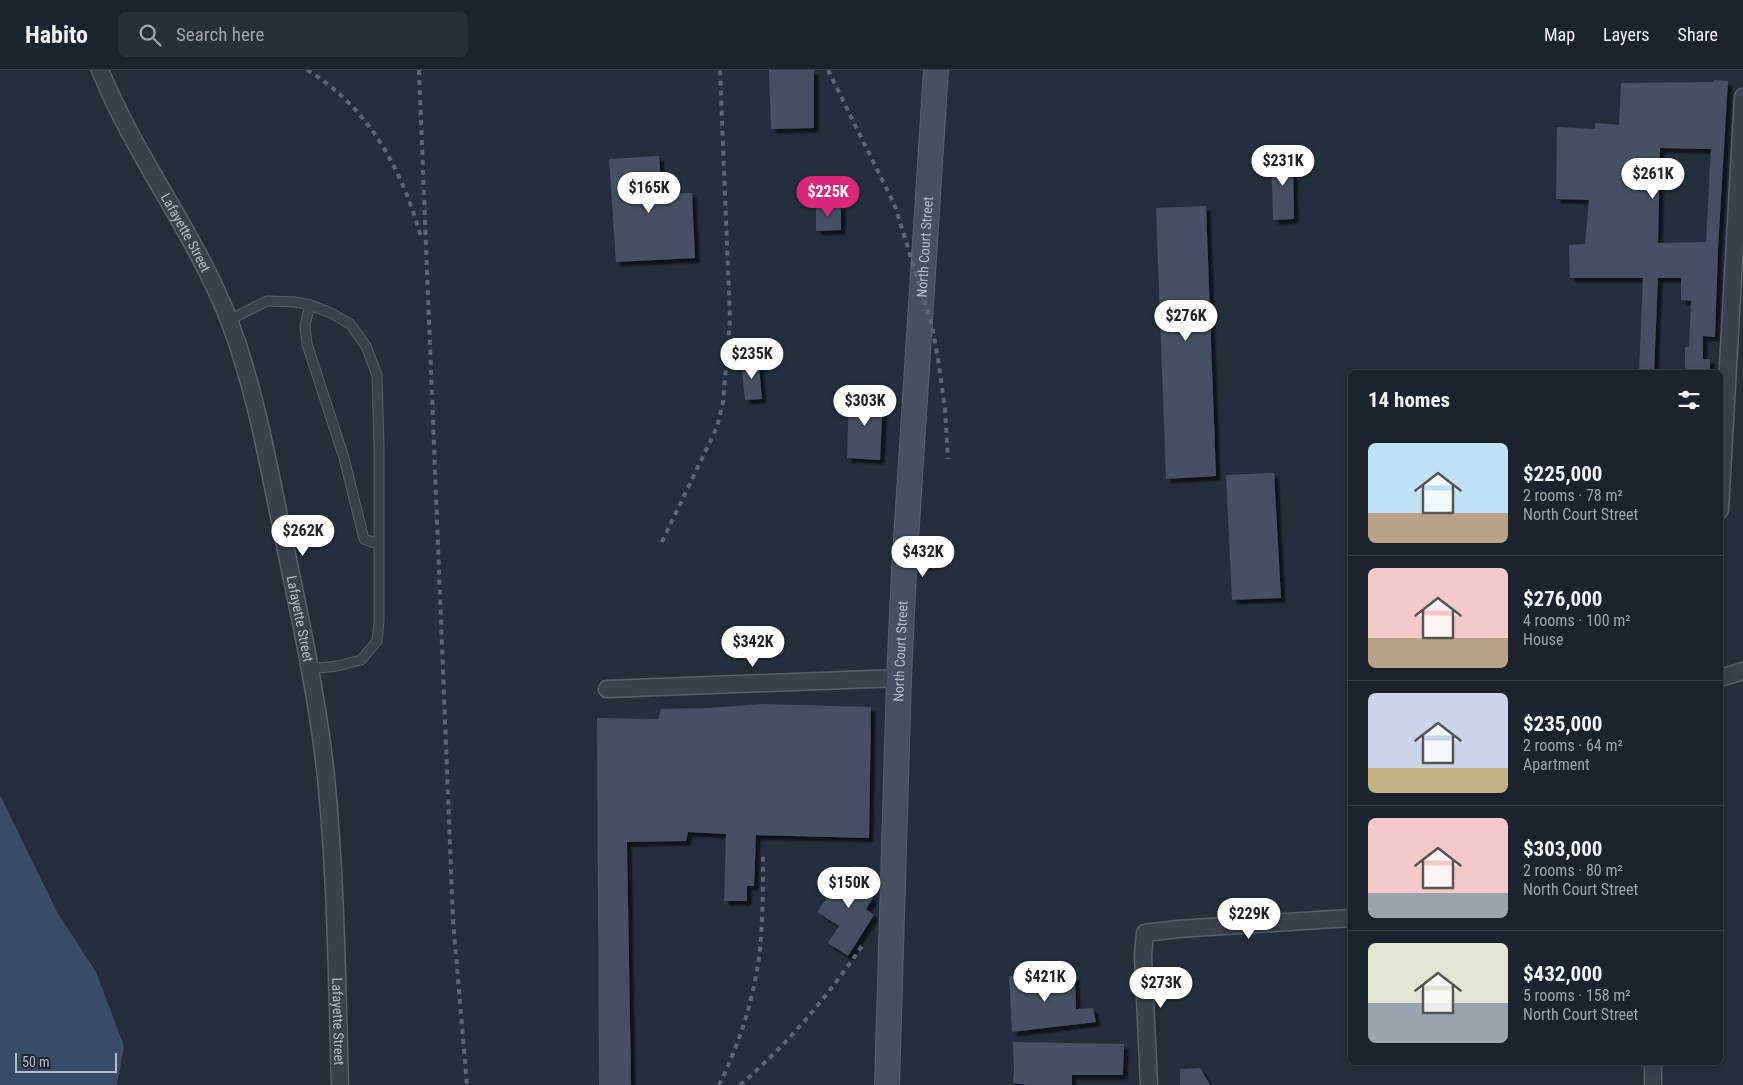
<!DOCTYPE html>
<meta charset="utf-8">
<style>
:root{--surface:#1b232e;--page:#282f3a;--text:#f1f3f6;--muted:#a0a4aa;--line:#39404a;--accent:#db2777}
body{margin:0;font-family:"Roboto Condensed",sans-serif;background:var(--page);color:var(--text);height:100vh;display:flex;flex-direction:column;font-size:19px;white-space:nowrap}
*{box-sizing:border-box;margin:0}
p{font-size:16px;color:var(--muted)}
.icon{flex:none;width:28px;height:28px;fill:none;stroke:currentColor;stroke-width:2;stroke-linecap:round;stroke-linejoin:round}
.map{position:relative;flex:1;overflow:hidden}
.side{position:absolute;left:1348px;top:300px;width:375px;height:695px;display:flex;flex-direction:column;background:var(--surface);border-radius:8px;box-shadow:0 2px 8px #0003,0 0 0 1px var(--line)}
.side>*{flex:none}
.scale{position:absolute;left:15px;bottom:12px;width:102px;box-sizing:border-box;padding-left:5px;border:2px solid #b4bcc9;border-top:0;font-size:14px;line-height:18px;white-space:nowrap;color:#b4bcc9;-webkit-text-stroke:4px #1d2633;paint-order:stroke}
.price{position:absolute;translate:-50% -42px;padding:0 11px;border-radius:18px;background:#fff;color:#222;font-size:16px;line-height:32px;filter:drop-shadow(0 1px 2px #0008)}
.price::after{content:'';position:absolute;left:50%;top:30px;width:15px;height:11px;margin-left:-8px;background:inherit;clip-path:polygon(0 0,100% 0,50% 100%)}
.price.selected{background:var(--accent);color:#fff}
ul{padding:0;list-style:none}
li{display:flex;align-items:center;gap:15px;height:125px;padding:0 20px}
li+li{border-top:1px solid var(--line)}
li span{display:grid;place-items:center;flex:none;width:140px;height:100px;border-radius:8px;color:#555}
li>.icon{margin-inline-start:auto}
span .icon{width:60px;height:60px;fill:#fffc;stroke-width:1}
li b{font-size:21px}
h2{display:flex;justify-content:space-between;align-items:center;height:60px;padding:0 20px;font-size:21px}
header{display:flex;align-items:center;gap:30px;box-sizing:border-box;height:70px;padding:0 25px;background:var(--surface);border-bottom:1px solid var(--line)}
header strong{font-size:24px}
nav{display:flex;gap:28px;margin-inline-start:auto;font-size:18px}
.search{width:350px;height:45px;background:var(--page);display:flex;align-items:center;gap:12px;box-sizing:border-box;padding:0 18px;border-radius:8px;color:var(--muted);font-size:19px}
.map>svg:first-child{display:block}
.water{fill:#394c67}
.building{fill:#455162;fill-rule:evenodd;filter:url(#shadow)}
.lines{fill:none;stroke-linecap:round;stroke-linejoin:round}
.service-casing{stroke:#565f6c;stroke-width:11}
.minor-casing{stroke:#565f6c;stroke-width:19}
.secondary-casing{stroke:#565f6c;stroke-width:26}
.service{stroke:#38414e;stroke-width:9}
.minor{stroke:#38414e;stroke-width:16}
.secondary{stroke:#465061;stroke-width:24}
.rail{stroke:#5a6575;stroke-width:4;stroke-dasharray:5 5;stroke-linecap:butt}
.labels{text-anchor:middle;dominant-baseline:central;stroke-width:4;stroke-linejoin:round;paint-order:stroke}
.street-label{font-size:14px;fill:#b4bcc9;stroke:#1d2633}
</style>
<header>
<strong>Habito</strong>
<div class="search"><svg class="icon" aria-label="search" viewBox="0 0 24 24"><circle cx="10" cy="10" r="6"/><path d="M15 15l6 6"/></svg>Search here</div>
<nav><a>Map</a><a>Layers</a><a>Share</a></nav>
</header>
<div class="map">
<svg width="1743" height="1015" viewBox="0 0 1743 1015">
<defs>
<filter id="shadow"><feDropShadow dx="4.5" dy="4.5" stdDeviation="1" flood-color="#0009"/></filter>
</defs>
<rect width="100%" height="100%" fill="#242f3e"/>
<path class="water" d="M 0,725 L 57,842 L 96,902 L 124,976 L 117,1015 L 0,1015 Z"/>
<g class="building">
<path d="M 769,0 L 814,0 L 814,58 L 771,59 Z"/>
<path d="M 1714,10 L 1728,11 L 1718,178 L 1715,267 L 1703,266 L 1703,289 L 1710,289 L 1710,302 L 1685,302 L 1685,277 L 1689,277 L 1691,231 L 1681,230 L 1681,208 L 1658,208 L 1654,302 L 1639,302 L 1643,208 L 1570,208 L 1569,175 L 1585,174 L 1589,130 L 1556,129 L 1557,57 L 1595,59 L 1595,53 L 1619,55 L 1621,13 L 1714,12 ZM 1660,78 L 1711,79 L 1706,172 L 1658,173 Z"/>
<path d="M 1293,85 L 1294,149 L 1273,150 L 1271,86 Z"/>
<path d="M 659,86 L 662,124 L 692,123 L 695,188 L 616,192 L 609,89 Z"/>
<path d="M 816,135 L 841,135 L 841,160 L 816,161 Z"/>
<path d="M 1206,136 L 1216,406 L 1166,409 L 1156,138 Z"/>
<path d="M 758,288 L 762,329 L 745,330 L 741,293 L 746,293 L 746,289 Z"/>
<path d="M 849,324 L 883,328 L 880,390 L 847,388 Z"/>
<path d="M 1274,403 L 1281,528 L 1232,530 L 1226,405 Z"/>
<path d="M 762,634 L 871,637 L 869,768 L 756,765 L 754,816 L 747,816 L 747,831 L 724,831 L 726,764 L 688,762 L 686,771 L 627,772 L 631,1015 L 599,1015 L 597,648 L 658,649 L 661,639 L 709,638 Z"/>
<path d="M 854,796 L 869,798 L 868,814 L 871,816 L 867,824 L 873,828 L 866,839 L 874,845 L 848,886 L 828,873 L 839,856 L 817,842 L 840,809 L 842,810 L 846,804 L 848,805 Z"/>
<path d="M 1009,906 L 1075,906 L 1076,939 L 1093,938 L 1096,952 L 1012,962 Z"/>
<path d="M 1013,972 L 1124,974 L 1123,1005 L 1072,1005 L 1072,1015 L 1030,1015 L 1013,1013 L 1014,1004 Z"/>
<path d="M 1200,998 L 1210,1015 L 1180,1015 L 1180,999 Z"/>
</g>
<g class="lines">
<g class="service-casing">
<g id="service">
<path d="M 310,235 L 305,255 L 307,274 L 344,388 L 364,469 L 378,474"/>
<path d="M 229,250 L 267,231 L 295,232 L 310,235 L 331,243 L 350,254 L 366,276 L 377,305 L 379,377 L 379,551 L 377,571 L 361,590 L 337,596 L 310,599"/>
</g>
</g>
<g class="minor-casing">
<g id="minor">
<path id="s1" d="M 100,0 C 135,87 195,163 229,250 C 254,316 267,387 281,456 C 298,539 317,622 326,707 C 336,809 337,913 340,1015"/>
<path d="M 1720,440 L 1743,27"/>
<path d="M 1720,608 L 1743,601"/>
<path d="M 607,619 L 899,608"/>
<path d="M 1653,992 L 1653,1015"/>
<path d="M 1149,1015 L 1143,886 L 1145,863 L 1178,859 L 1350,848"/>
</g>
</g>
<g class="secondary-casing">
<g id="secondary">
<path id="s2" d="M 887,1015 L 899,608 L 904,501 L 936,0"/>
</g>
</g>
<use href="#service" class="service"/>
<use href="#minor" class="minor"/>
<use href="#secondary" class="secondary"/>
<g class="rail">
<path d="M 307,0 C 369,37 402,100 421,167"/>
<path d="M 419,0 L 453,850 L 467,1015"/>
<path d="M 828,0 L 895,136 L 932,256 L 938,289 L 945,339 L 948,389"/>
<path d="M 662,472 L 717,357 L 723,332 L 730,249 L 720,0"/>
<path d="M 719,1015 C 740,973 755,926 760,879 C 763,847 763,815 763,783"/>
<path d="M 740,1015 C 787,975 827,927 862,876"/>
</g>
</g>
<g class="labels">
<g class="street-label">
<text stroke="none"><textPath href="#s1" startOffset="184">Lafayette Street</textPath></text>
<text stroke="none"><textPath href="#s2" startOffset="839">North Court Street</textPath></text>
<text stroke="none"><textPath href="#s1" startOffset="589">Lafayette Street</textPath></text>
<text stroke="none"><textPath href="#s2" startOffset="434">North Court Street</textPath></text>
<text stroke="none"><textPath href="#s1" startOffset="994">Lafayette Street</textPath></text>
</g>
</g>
</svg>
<div class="scale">50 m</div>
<b class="price" style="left:1283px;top:117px">$231K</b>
<b class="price" style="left:1653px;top:130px">$261K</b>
<b class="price" style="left:649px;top:144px">$165K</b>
<b class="price selected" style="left:828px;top:148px">$225K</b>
<b class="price" style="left:1186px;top:272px">$276K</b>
<b class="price" style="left:752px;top:310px">$235K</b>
<b class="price" style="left:865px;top:357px">$303K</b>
<b class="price" style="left:303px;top:487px">$262K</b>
<b class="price" style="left:923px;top:508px">$432K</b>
<b class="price" style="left:753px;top:598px">$342K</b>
<b class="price" style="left:849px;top:839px">$150K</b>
<b class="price" style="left:1249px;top:870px">$229K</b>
<b class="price" style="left:1045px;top:933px">$421K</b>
<b class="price" style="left:1161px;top:939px">$273K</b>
<section class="side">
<h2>14 homes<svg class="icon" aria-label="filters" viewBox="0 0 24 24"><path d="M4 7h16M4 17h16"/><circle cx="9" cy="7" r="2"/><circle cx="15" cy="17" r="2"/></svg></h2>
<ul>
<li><span style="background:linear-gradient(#bfe0f5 70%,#b9a48a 0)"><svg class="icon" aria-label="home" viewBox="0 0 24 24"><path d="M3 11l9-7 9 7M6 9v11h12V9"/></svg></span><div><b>$225,000</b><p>2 rooms · 78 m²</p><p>North Court Street</p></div></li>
<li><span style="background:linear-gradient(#f6c9c9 70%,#b9a48a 0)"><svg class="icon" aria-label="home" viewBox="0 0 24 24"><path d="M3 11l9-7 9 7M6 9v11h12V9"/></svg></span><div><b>$276,000</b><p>4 rooms · 100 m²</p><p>House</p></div></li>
<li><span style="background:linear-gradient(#c9d6e8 75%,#c2b280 0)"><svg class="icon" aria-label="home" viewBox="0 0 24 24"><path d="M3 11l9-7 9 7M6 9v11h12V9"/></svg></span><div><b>$235,000</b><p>2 rooms · 64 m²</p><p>Apartment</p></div></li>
<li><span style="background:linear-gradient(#f6c9c9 75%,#9aa5b1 0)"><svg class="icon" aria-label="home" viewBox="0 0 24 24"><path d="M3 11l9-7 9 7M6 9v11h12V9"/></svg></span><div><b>$303,000</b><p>2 rooms · 80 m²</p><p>North Court Street</p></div></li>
<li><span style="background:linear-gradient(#dfe7d0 60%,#9aa5b1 0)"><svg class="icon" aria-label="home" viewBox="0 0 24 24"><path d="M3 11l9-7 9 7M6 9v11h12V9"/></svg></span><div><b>$432,000</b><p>5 rooms · 158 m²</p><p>North Court Street</p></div></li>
</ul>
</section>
</div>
